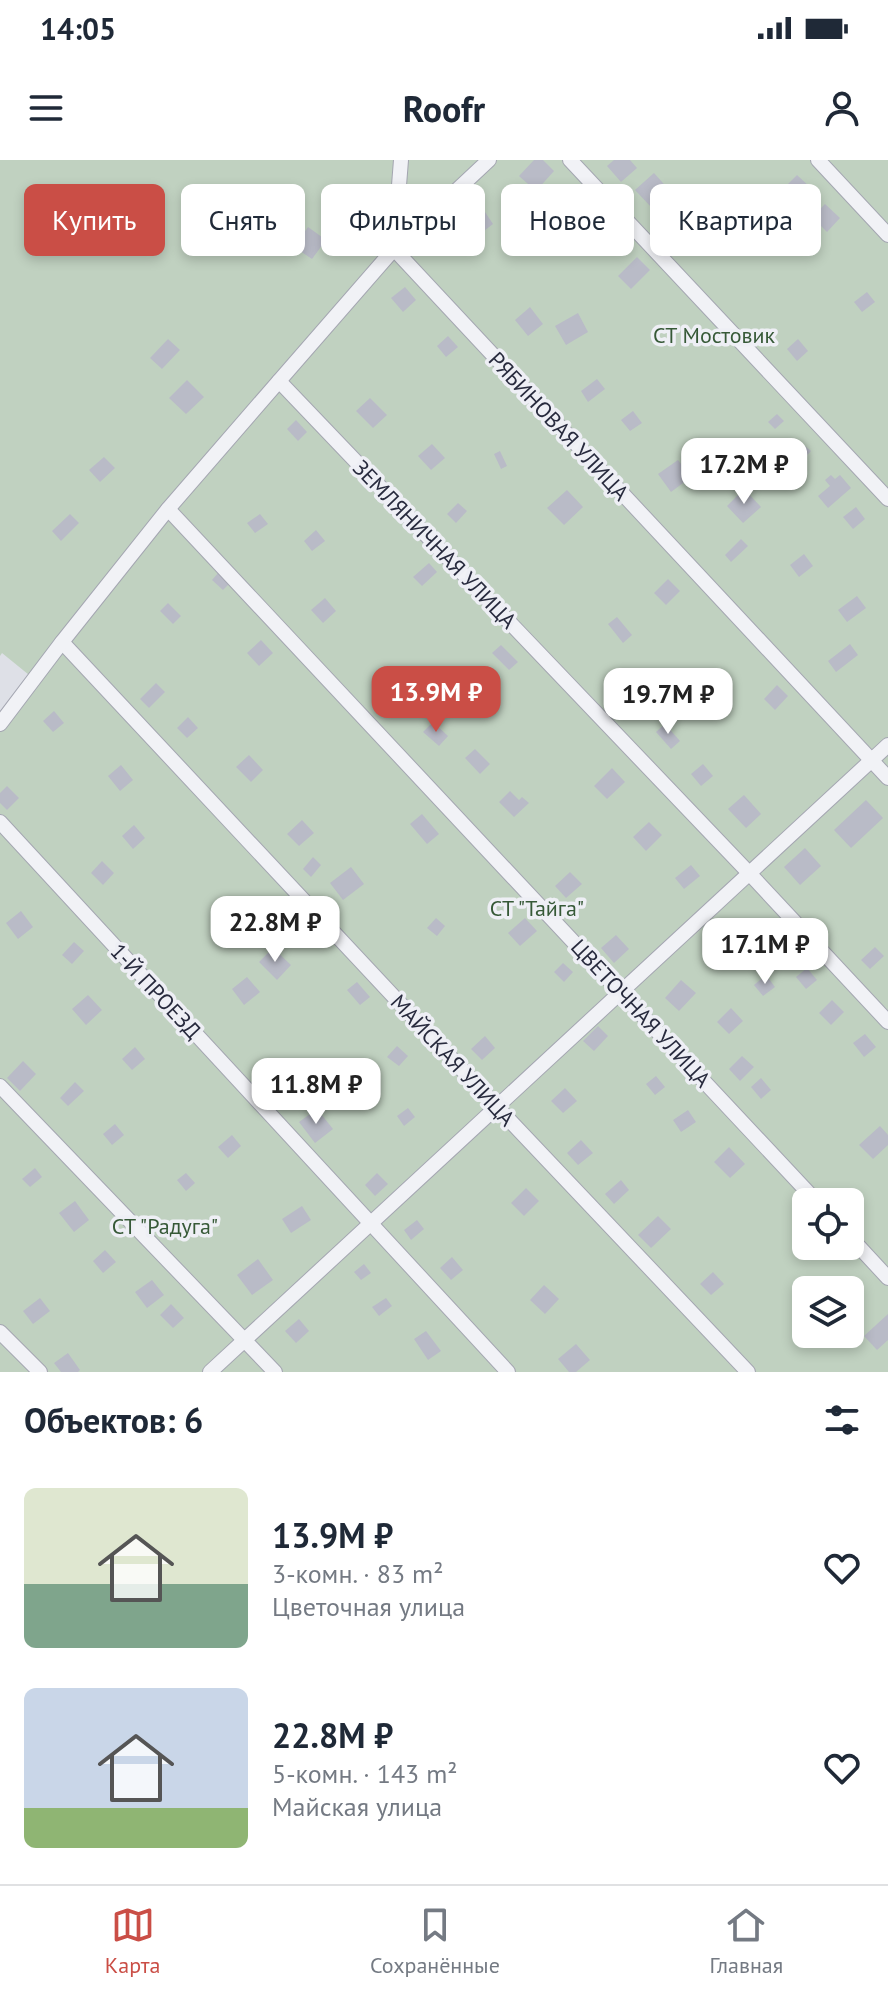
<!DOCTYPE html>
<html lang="ru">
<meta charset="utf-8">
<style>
:root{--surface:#fff;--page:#f6f6f7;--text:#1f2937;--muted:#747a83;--line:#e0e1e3;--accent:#ca4e46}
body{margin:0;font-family:"PT Sans",sans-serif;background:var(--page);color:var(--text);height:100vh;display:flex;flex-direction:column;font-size:30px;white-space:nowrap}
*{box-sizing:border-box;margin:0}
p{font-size:26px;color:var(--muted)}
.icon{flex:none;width:44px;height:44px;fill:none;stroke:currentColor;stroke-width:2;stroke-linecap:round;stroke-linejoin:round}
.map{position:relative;height:1212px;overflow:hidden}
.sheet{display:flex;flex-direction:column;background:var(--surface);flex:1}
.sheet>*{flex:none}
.hud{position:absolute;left:24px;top:24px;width:840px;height:72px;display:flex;gap:16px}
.tools{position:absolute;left:792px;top:1028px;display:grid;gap:16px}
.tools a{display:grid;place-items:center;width:72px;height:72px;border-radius:12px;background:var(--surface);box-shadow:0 4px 12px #0003;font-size:40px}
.price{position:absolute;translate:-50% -68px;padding:0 18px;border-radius:16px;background:#fff;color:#222;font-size:26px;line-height:52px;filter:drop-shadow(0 2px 4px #0008)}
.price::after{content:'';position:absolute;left:50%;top:48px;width:24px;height:18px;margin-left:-12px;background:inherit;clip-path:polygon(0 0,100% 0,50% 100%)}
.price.current{background:var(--accent);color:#fff}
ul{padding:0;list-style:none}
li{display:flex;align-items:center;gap:24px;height:200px;padding:0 24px}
li span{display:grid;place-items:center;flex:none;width:224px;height:160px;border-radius:12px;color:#555}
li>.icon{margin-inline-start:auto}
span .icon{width:96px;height:96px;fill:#fffc;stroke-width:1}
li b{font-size:34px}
h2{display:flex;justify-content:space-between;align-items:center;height:96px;padding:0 24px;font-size:34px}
.chip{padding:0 28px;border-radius:12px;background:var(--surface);box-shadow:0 4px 12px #0003;font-size:28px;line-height:72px}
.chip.current{background:var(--accent);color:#fff}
.status{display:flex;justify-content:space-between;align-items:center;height:56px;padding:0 40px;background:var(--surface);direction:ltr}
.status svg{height:22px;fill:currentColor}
header{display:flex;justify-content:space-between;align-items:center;height:104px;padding:0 24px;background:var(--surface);font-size:36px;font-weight:600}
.tab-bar{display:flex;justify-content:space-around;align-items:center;height:112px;border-top:2px solid var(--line);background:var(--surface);font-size:22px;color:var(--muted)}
.tab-bar a{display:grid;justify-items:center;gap:4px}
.tab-bar .current{color:var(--accent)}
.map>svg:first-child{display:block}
.green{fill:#c0d1c0;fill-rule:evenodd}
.building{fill:#b9bbc7}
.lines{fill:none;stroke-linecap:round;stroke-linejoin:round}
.street-casing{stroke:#a4a6b1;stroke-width:16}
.street{stroke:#f1f2f6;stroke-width:14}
.labels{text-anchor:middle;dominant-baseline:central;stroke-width:7;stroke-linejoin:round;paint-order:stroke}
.park-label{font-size:22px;fill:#365937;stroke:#eeeff5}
.street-label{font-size:22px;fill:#282b3e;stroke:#eeeff5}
</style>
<div class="status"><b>14:05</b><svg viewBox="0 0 49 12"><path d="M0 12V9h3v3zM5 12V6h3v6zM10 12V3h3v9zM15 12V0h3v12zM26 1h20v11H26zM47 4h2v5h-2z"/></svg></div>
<header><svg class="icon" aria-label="menu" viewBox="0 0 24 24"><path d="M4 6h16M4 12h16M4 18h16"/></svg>Roofr<svg class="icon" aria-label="person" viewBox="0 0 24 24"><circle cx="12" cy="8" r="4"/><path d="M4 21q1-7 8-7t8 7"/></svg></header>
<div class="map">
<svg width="888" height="1212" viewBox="0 0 888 1212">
<rect width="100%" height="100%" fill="#dee0e7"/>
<path class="green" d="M 0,0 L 888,0 L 888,1212 L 0,1212 L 0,564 L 34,519 L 2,493 L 0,496 ZM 806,1042 L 850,1042 L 850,1086 L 806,1086 ZM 806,1130 L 850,1130 L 850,1174 L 806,1174 Z"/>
<g class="building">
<path d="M 534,0 L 543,0 L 554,11 L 536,31 L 519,16 Z"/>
<path d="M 614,0 L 630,0 L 637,8 L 621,22 L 607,6 Z"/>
<path d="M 654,13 L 671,32 L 653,49 L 635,30 Z"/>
<path d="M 797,15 L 811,28 L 800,40 L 786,26 Z"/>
<path d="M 747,42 L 751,46 L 755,43 L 763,52 L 752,63 L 743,52 L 745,50 L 742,47 Z"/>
<path d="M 825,44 L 840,58 L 827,72 L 808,53 L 815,46 L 819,50 Z"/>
<path d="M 672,50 L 695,76 L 675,94 L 659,77 L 664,73 L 657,64 Z"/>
<path d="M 485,52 L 493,64 L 480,74 L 471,62 Z"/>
<path d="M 541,57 L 555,71 L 543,84 L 528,69 Z"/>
<path d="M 595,66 L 607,77 L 593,93 L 581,81 Z"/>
<path d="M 308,67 L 326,80 L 312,99 L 294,87 Z"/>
<path d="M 637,97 L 650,110 L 631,129 L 618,116 Z"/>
<path d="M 405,127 L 416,140 L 403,152 L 391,138 Z"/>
<path d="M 867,132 L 875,142 L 862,152 L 854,142 Z"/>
<path d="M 530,147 L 543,164 L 528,176 L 515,160 Z"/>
<path d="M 578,153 L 588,172 L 566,185 L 555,166 Z"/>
<path d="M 448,176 L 458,187 L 446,197 L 437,186 Z"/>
<path d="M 168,179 L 180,190 L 162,209 L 150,198 Z"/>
<path d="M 798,179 L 808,191 L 797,201 L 787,189 Z"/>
<path d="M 597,219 L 605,229 L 588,242 L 581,231 Z"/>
<path d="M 187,220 L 204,237 L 186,254 L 169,238 Z"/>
<path d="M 370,238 L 387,255 L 373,268 L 356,251 Z"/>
<path d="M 633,251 L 642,263 L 630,271 L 621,260 Z"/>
<path d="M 777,254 L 784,261 L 775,269 L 768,262 Z"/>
<path d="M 296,260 L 307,272 L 298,281 L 287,269 Z"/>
<path d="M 432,284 L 445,298 L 431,310 L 418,296 Z"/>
<path d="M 805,286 L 811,291 L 800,303 L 794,298 Z"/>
<path d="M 500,291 L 507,306 L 501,309 L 494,294 Z"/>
<path d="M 104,297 L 115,308 L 100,322 L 89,310 Z"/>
<path d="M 678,300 L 691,317 L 671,332 L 658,314 Z"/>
<path d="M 831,315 L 835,319 L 840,315 L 851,328 L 828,348 L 818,336 L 830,326 L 825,320 Z"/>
<path d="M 744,329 L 761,347 L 743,363 L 727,346 Z"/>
<path d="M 567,330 L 583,347 L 564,365 L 547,348 Z"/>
<path d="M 458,343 L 467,351 L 456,363 L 447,354 Z"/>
<path d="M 856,347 L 865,359 L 853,369 L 843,357 Z"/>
<path d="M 70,354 L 79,363 L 61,381 L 52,371 Z"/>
<path d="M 260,354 L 268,364 L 255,373 L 247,363 Z"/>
<path d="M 316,370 L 325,381 L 312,391 L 304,381 Z"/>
<path d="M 741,379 L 748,386 L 731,402 L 725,395 Z"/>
<path d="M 804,394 L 813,406 L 799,417 L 790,405 Z"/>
<path d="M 429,403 L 437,412 L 422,426 L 413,417 Z"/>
<path d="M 219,412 L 230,423 L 223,430 L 212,420 Z"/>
<path d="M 668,419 L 680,431 L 666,445 L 654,433 Z"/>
<path d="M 857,436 L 866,448 L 847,462 L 838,450 Z"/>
<path d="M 325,438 L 336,451 L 323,463 L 311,450 Z"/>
<path d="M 168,443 L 181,456 L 173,464 L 160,451 Z"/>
<path d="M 617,457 L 632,475 L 623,483 L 608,464 Z"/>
<path d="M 261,480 L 273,493 L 259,506 L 247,493 Z"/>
<path d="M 850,484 L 858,495 L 836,512 L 828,501 Z"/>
<path d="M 501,485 L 518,502 L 509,510 L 492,493 Z"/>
<path d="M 156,523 L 165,532 L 149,548 L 140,539 Z"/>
<path d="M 777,525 L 788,536 L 775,550 L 764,539 Z"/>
<path d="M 54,551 L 64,563 L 53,572 L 43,561 Z"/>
<path d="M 188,557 L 198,568 L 187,578 L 177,568 Z"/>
<path d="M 433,562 L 448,576 L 439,586 L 423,572 Z"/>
<path d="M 665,564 L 680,581 L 671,589 L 656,572 Z"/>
<path d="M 475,589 L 490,604 L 480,614 L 465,598 Z"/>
<path d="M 249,595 L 263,610 L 251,622 L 236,607 Z"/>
<path d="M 703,604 L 713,616 L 701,626 L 691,614 Z"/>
<path d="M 121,605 L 133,620 L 120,631 L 108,616 Z"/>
<path d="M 612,608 L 625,622 L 607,639 L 594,626 Z"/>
<path d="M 7,626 L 19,638 L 7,650 L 0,643 L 0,633 Z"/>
<path d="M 510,631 L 519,640 L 522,637 L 529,643 L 514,657 L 499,642 Z"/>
<path d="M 744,635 L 761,654 L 746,668 L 728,649 Z"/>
<path d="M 866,640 L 883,658 L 851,688 L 834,670 Z"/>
<path d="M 422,654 L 439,674 L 427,684 L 410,664 Z"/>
<path d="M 302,660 L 314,673 L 299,686 L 287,674 Z"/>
<path d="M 649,662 L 662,675 L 646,691 L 633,677 Z"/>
<path d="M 134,665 L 145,678 L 133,689 L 122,676 Z"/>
<path d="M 805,688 L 821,706 L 800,725 L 784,707 Z"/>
<path d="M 313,697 L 321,705 L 311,717 L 303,709 Z"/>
<path d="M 102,701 L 114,713 L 103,725 L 91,713 Z"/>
<path d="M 691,705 L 700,716 L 684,729 L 675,718 Z"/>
<path d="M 351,707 L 364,724 L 343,740 L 330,723 Z"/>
<path d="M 570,712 L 582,724 L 566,738 L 555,726 Z"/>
<path d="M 21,751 L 33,767 L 18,779 L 6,763 Z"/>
<path d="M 436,758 L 445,766 L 437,776 L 427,768 Z"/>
<path d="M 525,758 L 537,771 L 520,786 L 508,773 Z"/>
<path d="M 764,761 L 774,773 L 758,789 L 747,778 Z"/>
<path d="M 616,775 L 629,789 L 614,803 L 601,788 Z"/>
<path d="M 74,782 L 84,791 L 72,804 L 62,795 Z"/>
<path d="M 790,787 L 800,798 L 787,810 L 777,799 Z"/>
<path d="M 875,787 L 884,796 L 870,809 L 861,800 Z"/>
<path d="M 273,788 L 291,805 L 277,820 L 259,802 Z"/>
<path d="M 563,803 L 573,812 L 564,822 L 554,812 Z"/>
<path d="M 807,808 L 817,820 L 806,829 L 796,817 Z"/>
<path d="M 766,815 L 775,827 L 763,836 L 754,825 Z"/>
<path d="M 247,817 L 260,832 L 244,845 L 232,829 Z"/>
<path d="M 681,820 L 696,833 L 679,851 L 665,838 Z"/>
<path d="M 357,822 L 370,837 L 360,845 L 347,830 Z"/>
<path d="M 88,835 L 102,850 L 86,865 L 72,849 Z"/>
<path d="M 832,840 L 844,852 L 831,865 L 819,853 Z"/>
<path d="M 731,848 L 743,861 L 729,874 L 717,862 Z"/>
<path d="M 598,866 L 608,876 L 594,891 L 583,881 Z"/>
<path d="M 865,874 L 876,887 L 864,897 L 853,883 Z"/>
<path d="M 485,876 L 495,888 L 482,900 L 471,889 Z"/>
<path d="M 397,886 L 408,896 L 399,906 L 387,897 Z"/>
<path d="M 135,887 L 145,899 L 132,910 L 122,899 Z"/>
<path d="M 742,896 L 754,907 L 740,921 L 729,909 Z"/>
<path d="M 23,901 L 36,914 L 20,931 L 7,918 Z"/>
<path d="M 286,910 L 301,929 L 281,945 L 266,926 Z"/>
<path d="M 656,916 L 665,927 L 655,935 L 646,924 Z"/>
<path d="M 761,918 L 771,930 L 761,939 L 751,927 Z"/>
<path d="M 75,922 L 84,931 L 68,946 L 60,938 Z"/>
<path d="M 565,928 L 577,941 L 563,953 L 551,941 Z"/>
<path d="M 408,948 L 415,957 L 404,966 L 397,956 Z"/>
<path d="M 317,949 L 333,969 L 315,983 L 299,962 Z"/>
<path d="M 688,950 L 696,962 L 681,972 L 673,960 Z"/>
<path d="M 115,964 L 124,975 L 112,985 L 103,974 Z"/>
<path d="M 880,966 L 888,975 L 888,985 L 873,999 L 859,985 Z"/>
<path d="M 232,975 L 241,986 L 228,998 L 218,987 Z"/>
<path d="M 581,980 L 593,993 L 578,1005 L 567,993 Z"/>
<path d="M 729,987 L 745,1004 L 730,1018 L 714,1002 Z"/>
<path d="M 35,1008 L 42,1017 L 30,1027 L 22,1019 Z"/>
<path d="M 186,1013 L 195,1023 L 186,1031 L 177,1020 Z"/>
<path d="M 377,1013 L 388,1024 L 375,1036 L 365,1025 Z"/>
<path d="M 621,1020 L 629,1030 L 614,1044 L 605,1034 Z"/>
<path d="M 526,1028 L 539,1041 L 524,1056 L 511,1043 Z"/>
<path d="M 75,1041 L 89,1060 L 74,1072 L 59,1053 Z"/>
<path d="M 302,1046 L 311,1060 L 291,1073 L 282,1059 Z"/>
<path d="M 658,1056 L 671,1069 L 651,1088 L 638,1075 Z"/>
<path d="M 417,1060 L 424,1069 L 411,1080 L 404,1070 Z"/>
<path d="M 105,1090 L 116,1102 L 103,1113 L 93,1101 Z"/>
<path d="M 452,1097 L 463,1110 L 451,1120 L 440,1108 Z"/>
<path d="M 258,1099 L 273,1120 L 252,1135 L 237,1115 Z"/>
<path d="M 364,1104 L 371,1113 L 361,1120 L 354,1112 Z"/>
<path d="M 713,1112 L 724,1124 L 711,1135 L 700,1124 Z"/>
<path d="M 152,1120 L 164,1135 L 147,1148 L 135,1132 Z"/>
<path d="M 544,1125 L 559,1139 L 545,1154 L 530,1140 Z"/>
<path d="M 40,1138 L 50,1151 L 33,1164 L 23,1151 Z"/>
<path d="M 386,1138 L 392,1146 L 379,1156 L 372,1147 Z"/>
<path d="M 171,1144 L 184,1158 L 173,1168 L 160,1155 Z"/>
<path d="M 888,1154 L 888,1180 L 877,1190 L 864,1176 Z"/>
<path d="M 299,1159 L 309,1171 L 296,1183 L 285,1171 Z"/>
<path d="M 426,1171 L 441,1191 L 428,1200 L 414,1179 Z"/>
<path d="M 576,1184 L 590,1200 L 576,1212 L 569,1212 L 558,1199 Z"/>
<path d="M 68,1193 L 80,1210 L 78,1212 L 61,1212 L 54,1203 Z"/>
</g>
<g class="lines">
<g class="street-casing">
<g id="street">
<path d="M 570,0 L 888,339"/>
<path d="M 818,0 L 888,75"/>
<path d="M 394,89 L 888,618"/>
<path d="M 394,89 L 401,0"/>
<path d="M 279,221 L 749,713 L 888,862"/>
<path d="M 168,349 L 817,1042"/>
<path d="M 62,482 L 497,947 L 748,1212"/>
<path d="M 0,564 L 62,482 L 168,349 L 279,221 L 394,89 L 489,0"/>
<path d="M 0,662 L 508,1212"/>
<path d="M 0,926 L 275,1212"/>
<path d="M 850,1077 L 888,1118"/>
<path d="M 0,1172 L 40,1212"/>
<path d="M 210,1212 L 888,585"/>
</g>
</g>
<use href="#street" class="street"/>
</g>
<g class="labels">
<g class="park-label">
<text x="714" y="175">СТ Мостовик</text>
<text x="537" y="748">СТ "Тайга"</text>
<text x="165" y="1066">СТ "Радуга"</text>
</g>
<g class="street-label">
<text transform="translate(559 266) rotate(47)">РЯБИНОВАЯ УЛИЦА</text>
<text transform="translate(435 384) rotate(46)">ЗЕМЛЯНИЧНАЯ УЛИЦА</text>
<text transform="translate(156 831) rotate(47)">1-Й ПРОЕЗД</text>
<text transform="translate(641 853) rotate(47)">ЦВЕТОЧНАЯ УЛИЦА</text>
<text transform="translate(453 900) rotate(47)">МАЙСКАЯ УЛИЦА</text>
</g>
</g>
</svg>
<div class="tools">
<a><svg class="icon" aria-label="locate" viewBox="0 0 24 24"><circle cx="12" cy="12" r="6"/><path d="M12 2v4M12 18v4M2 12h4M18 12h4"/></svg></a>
<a><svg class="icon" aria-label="layers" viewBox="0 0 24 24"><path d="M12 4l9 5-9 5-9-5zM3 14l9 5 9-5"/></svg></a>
</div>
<b class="price" style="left:744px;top:346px">17.2M ₽</b>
<b class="price current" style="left:436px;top:574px">13.9M ₽</b>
<b class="price" style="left:668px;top:576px">19.7M ₽</b>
<b class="price" style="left:275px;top:804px">22.8M ₽</b>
<b class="price" style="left:765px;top:826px">17.1M ₽</b>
<b class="price" style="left:316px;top:966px">11.8M ₽</b>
<div class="hud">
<a class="chip current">Купить</a>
<a class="chip">Снять</a>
<a class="chip">Фильтры</a>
<a class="chip">Новое</a>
<a class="chip">Квартира</a>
</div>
</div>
<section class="sheet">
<h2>Объектов: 6<svg class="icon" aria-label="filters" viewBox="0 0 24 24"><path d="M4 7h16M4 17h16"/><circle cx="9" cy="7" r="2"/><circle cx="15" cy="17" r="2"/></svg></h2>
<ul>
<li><span style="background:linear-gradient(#dfe7d0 60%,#7fa58c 0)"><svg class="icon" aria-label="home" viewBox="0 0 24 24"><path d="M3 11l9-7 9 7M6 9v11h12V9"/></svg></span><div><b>13.9M ₽</b><p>3-комн. · 83 m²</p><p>Цветочная улица</p></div><svg class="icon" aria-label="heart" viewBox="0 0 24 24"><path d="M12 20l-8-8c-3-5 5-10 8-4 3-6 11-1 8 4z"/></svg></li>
<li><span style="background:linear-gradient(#c9d6e8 75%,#8fb573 0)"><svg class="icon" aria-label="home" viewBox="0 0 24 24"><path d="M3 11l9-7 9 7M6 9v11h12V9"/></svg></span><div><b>22.8M ₽</b><p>5-комн. · 143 m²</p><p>Майская улица</p></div><svg class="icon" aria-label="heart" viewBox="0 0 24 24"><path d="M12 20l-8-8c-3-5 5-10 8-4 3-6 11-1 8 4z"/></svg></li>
</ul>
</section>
<nav class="tab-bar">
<a class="current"><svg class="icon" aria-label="map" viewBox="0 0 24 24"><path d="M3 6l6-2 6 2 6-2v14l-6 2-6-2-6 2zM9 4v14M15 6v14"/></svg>Карта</a>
<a><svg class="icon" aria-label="saved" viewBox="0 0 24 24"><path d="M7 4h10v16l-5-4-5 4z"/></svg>Сохранённые</a>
<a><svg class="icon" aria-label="home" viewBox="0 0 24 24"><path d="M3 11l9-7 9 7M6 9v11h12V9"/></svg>Главная</a>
</nav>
